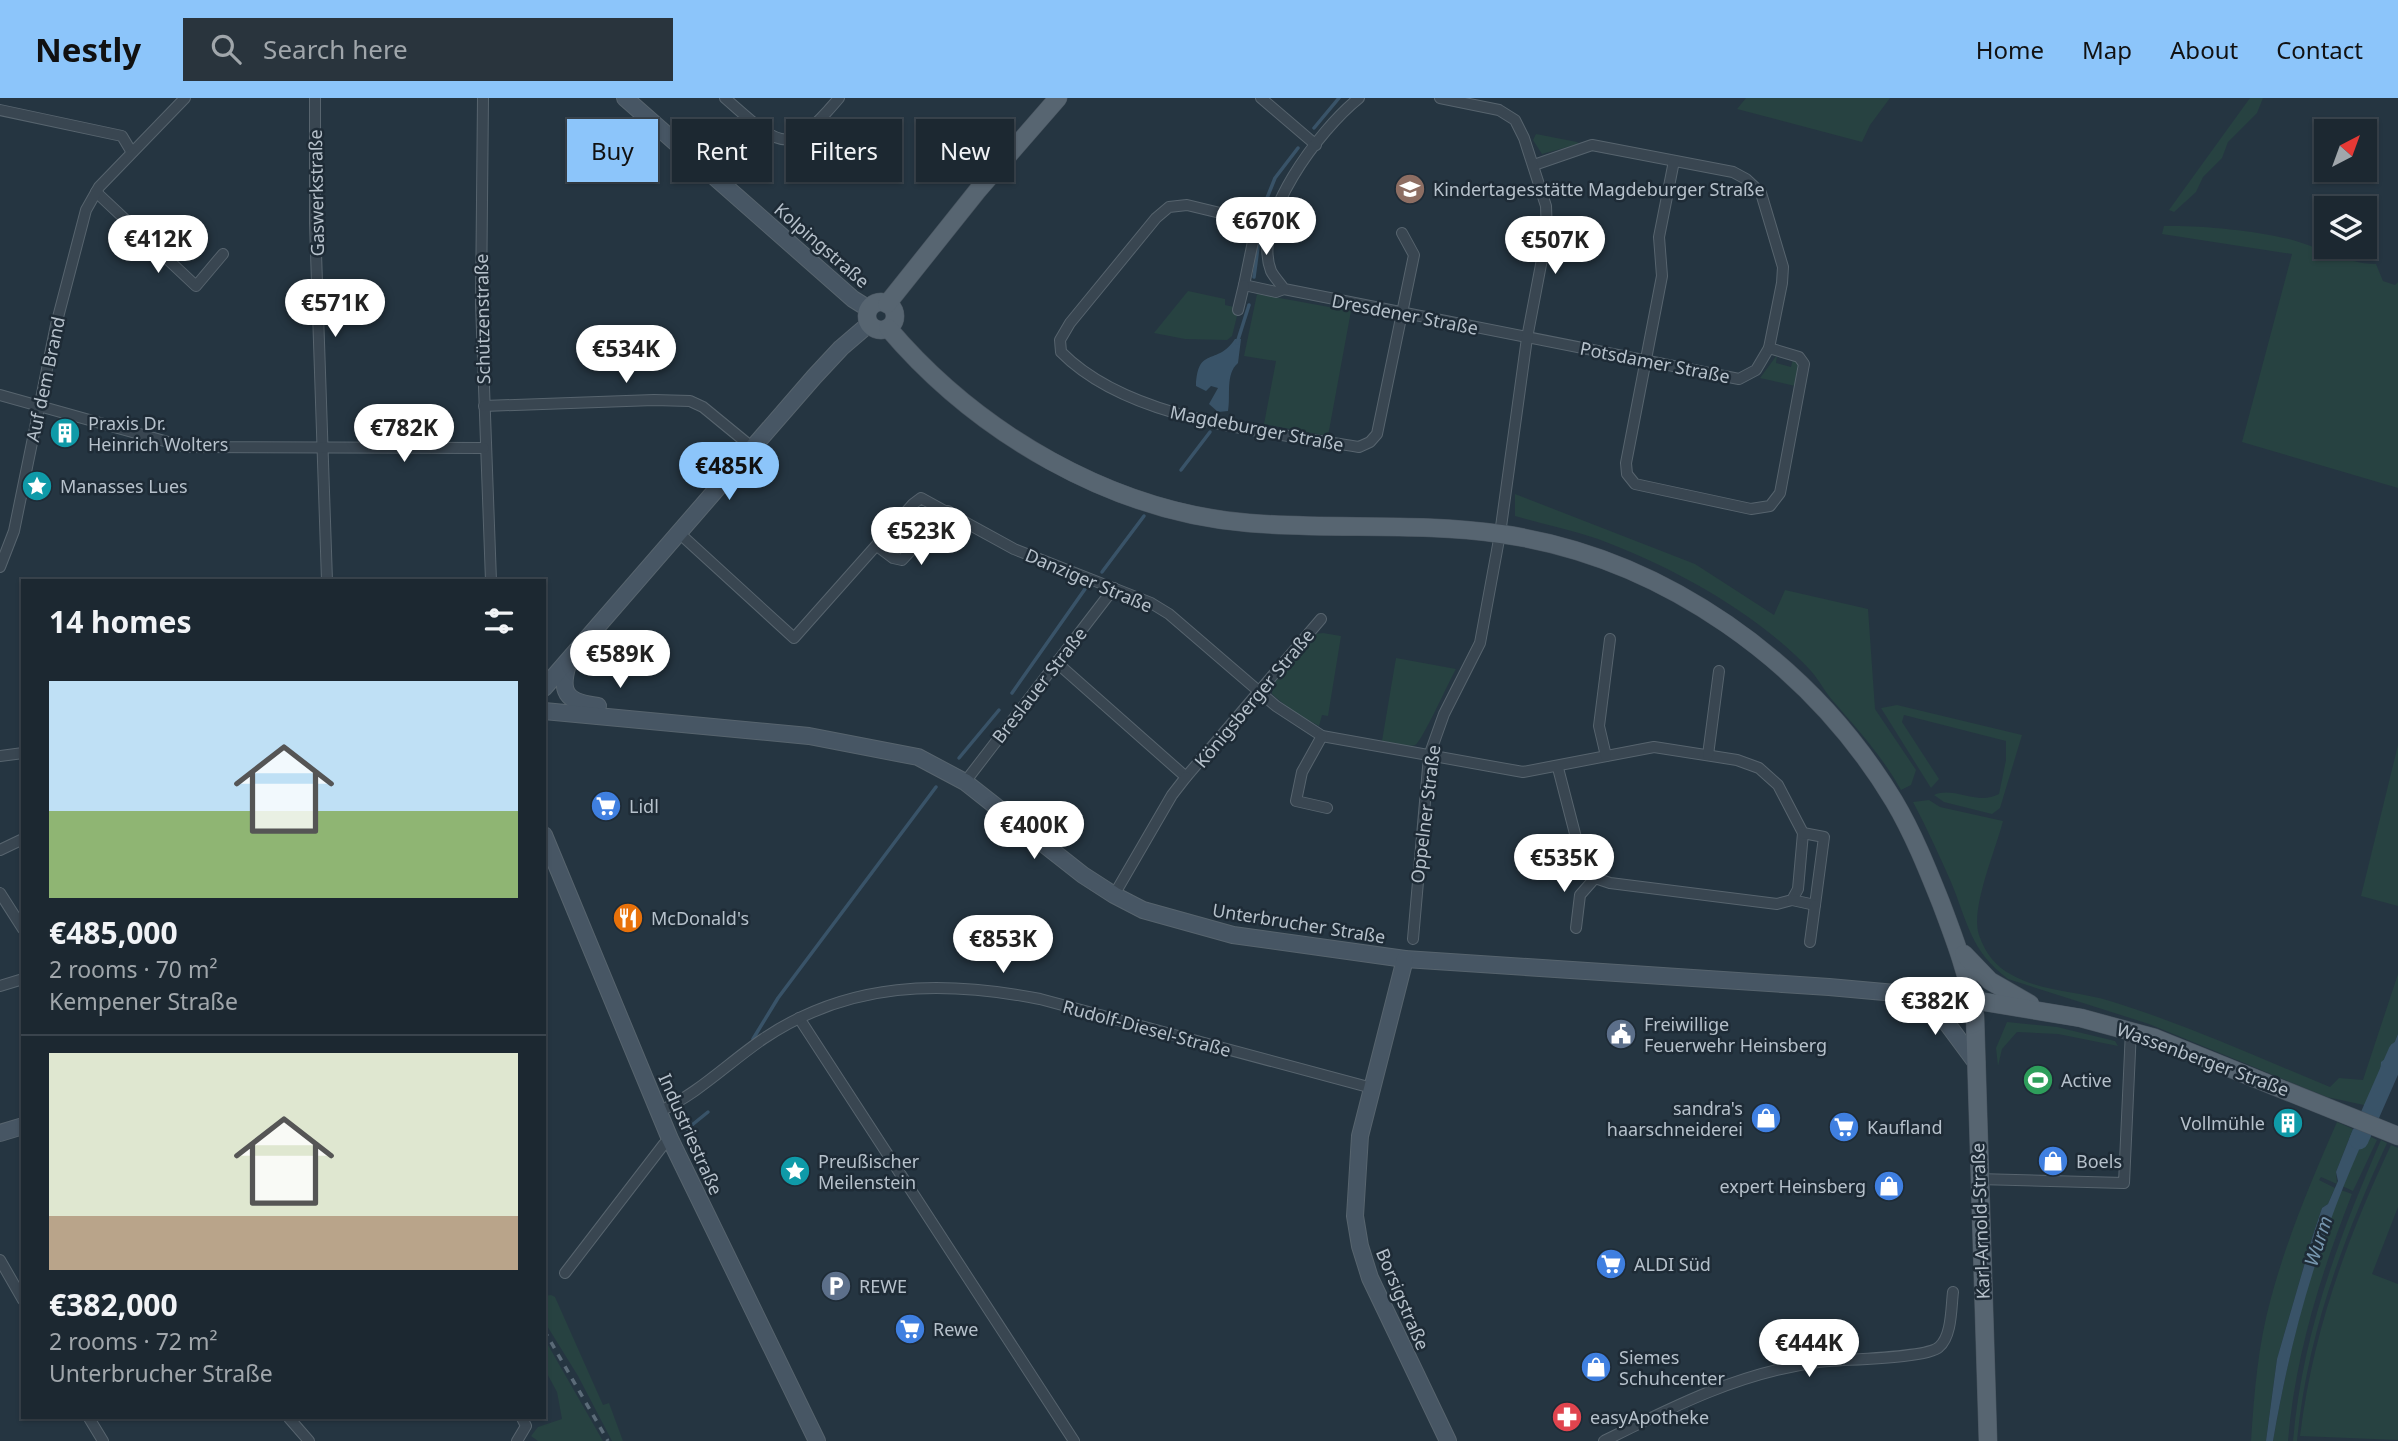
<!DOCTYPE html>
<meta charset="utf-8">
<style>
:root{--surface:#1c2831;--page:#29343d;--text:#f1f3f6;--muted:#a0a6ab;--line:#3a444d;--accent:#8cc5fa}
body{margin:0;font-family:"Noto Sans",sans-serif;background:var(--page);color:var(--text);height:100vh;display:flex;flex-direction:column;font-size:26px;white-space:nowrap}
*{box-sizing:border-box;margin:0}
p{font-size:23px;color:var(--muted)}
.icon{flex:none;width:38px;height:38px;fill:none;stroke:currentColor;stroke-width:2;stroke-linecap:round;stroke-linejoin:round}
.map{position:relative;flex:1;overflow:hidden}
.details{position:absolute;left:21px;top:481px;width:525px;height:840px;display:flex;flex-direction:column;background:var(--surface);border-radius:0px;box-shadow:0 2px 5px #0004,0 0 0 2px var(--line)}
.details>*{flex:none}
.hud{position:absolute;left:567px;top:21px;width:665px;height:63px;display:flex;gap:14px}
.needle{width:46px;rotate:41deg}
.controls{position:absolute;left:2314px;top:21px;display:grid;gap:14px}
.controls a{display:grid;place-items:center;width:63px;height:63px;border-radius:0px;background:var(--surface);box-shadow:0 2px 5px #0004,0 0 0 2px var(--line);font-size:35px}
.price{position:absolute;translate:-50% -60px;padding:0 16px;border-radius:24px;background:#fff;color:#222;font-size:23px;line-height:46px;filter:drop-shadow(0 2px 4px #0008)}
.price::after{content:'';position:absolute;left:50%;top:42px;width:21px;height:16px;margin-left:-10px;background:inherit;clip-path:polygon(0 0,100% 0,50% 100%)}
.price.on{background:var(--accent);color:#111}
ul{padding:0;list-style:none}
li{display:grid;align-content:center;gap:14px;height:371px;padding:0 28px}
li+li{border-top:2px solid var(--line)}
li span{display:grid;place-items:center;height:217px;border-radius:0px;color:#555}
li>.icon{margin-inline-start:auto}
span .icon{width:126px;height:126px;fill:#fffc;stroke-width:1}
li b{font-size:30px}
h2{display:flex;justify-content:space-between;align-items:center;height:84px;padding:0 28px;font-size:30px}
.pill{padding:0 24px;border-radius:0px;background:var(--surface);box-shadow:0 2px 5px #0004,0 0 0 2px var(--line);font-size:24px;line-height:63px}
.pill.on{background:var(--accent);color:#111}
header{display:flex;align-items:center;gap:42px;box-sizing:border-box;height:98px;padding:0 35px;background:var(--accent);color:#111}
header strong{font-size:33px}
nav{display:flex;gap:38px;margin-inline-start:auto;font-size:24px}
.search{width:490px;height:63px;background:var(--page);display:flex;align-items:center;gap:18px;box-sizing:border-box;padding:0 24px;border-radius:0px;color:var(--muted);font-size:26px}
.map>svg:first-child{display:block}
.green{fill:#274241}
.water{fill:#395368}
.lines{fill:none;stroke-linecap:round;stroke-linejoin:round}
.stream{stroke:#395368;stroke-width:3.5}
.river{stroke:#395368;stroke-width:19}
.street-casing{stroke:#57646e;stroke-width:12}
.secondary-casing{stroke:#57646e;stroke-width:18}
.primary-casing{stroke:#46525d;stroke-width:19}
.street{stroke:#394651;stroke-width:10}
.secondary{stroke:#475664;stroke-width:16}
.primary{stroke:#576571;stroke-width:18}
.rail{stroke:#5b6b78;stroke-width:3.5;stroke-dasharray:7 7;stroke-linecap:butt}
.labels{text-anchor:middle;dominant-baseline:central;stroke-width:5;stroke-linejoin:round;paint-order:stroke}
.poi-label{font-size:18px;fill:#b6c1cb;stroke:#1e2b36;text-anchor:start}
.street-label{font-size:18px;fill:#b6c1cb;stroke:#1e2b36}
.water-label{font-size:19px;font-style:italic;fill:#7696ae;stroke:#1e2b36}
</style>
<header>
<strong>Nestly</strong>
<div class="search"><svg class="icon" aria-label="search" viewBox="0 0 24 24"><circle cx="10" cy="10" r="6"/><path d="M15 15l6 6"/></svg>Search here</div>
<nav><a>Home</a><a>Map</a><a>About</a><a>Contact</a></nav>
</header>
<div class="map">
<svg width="2398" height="1343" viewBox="0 0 2398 1343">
<rect width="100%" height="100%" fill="#253541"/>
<g class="green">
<path d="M 1746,0 L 1890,0 L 1870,27 L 1862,44 L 1737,11 Z"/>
<path d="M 2250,0 L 2263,0 L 2257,15 L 2228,44 L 2222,60 L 2203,79 L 2196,94 L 2174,114 L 2169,112 Z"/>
<path d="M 1536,36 L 1577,44 L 1579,46 L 1542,56 L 1533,42 Z"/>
<path d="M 2164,128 C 2200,127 2265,133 2299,144 C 2325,152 2349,166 2376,166 L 2383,183 L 2395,187 L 2398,184 L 2398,390 L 2242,344 L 2292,156 L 2162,136 Z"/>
<path d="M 1188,193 L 1225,201 L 1225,207 L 1239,210 L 1232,238 L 1227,242 L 1185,241 L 1154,235 Z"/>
<path d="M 1257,196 L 1351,213 L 1328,338 L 1264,326 L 1276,263 L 1244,258 Z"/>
<path d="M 1777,257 L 1776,265 L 1791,269 L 1793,261 L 1800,268 L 1795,288 L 1760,280 Z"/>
<path d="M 1515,396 L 1695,466 L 1774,517 L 1785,492 L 1868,511 L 1875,611 L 1916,672 L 1911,687 L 1901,692 C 1882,658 1858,632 1833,603 C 1825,594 1819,582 1811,573 C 1756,514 1673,469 1598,441 C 1571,432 1543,426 1515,418 Z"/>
<path d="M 1323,535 L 1341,538 L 1328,618 L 1322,617 L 1319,628 L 1292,613 L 1272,596 L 1272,588 L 1316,536 Z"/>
<path d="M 1396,560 L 1456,571 C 1450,581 1421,646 1415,647 C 1406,650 1392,644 1382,643 Z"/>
<path d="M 1897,607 L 2022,637 L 2000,710 L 1992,716 L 1944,704 L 1934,697 C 1954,688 1977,708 1999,696 L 2006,662 L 2006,643 L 1904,617 L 1902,624 L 1939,681 L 1931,690 L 1881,610 Z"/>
<path d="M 2398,647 L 2398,808 L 2361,798 Z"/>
<path d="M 1929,702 L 1940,709 L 2003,723 C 1996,751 1970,811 1979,837 C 1985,855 1996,869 2012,877 C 2042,894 2078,893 2110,903 C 2185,926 2257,959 2330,989 L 2339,980 L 2363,982 L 2398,876 L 2398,936 L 2389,958 L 2385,960 L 2379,991 L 2364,1007 L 2327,999 L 2149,926 L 2008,881 C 1970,852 1968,825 1951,784 C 1939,757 1927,730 1913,704 Z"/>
<path d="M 2007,924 L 2057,929 L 2115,943 L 2118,948 L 2058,936 L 2017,934 L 2002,951 L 1998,968 L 1996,950 Z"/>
<path d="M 2337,1024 L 2353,1031 L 2336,1074 L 2337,1086 L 2321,1079 L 2319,1082 L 2335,1090 L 2328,1106 L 2322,1110 L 2313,1137 L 2277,1261 L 2266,1343 L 2251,1343 C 2254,1296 2258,1246 2271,1200 C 2287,1140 2312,1081 2337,1024 Z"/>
<path d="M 2366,1036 L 2377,1042 L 2353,1093 L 2342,1088 Z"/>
<path d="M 2381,1042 L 2387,1045 C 2343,1141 2307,1237 2297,1343 L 2293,1343 C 2302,1237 2339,1139 2381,1042 Z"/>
<path d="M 2391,1047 L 2398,1050 L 2398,1109 L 2372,1176 L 2398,1186 L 2398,1342 L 2300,1338 C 2313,1233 2346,1143 2391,1047 Z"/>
<path d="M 2341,1092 L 2352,1096 C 2321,1175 2295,1258 2288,1343 L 2273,1343 C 2288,1256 2308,1174 2341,1092 Z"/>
<path d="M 551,1197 L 555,1199 L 603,1307 L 609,1305 L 623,1343 L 612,1343 L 578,1278 L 544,1223 L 544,1198 Z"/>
<path d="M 544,1240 L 603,1343 L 538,1343 L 531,1338 L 538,1329 L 562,1321 L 557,1294 L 544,1270 Z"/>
</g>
<g class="water">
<path d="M 1235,241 L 1241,241 L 1238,265 C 1225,276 1231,298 1228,313 L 1218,314 L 1209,306 L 1218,290 L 1211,288 L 1206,293 L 1196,288 C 1198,247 1216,269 1235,241 Z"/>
<path d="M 2398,936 L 2398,961 L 2379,1014 L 2364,1007 L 2379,991 L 2381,964 L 2389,958 Z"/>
<path d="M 2353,1031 L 2366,1036 C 2319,1140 2292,1232 2273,1343 L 2266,1343 L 2277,1261 L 2313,1137 L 2322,1110 L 2328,1106 L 2338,1083 L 2336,1074 Z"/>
</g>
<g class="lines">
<g class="stream">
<path d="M 1314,30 L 1339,0"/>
<path d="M 1263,110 L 1275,80 L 1298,50"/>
<path d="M 1254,179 L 1260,134"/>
<path d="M 1237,245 L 1249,207"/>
<path d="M 1181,372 L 1210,334"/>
<path d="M 1102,474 L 1144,418"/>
<path d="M 1012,595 L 1085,491"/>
<path d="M 959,660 L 999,612"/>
<path d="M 753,941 L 778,900 L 936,689"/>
<path d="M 687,1031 L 708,1014"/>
</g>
<path class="river" d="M 2359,1042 L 2398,953"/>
<g class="street-casing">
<g id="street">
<path d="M 315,0 L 315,125 L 327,483"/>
<path d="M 483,0 L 481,206 L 491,483"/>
<path d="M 725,0 C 780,48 787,62 839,0"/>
<path d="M 1261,0 L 1316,47"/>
<path d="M 1359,0 C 1320,31 1251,121 1271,173 C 1274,179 1280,185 1284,191 L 1739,281 L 1756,272 L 1769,250 L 1782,185 L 1783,169 L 1761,95 L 1746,81 L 1733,74 L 1592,47 L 1534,67"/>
<path d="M 0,12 L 122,38 L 131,53"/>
<path d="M 1674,63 L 1659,139 L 1662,178 L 1626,365 L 1627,376 L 1635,386 L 1751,411 L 1770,408 L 1780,395 L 1804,266 L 1799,259 L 1769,250"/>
<path d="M 96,94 L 196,188 L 223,156"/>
<path d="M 1257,124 L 1244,187 L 1276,194 L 1284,191"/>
<path d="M 1270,127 L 1187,107 L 1169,109 L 1156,120 L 1070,225 L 1060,242 L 1061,254 C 1130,324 1266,333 1359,349 L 1370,344 L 1377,336 L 1414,157 L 1402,135"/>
<path d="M 1238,212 L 1244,187"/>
<path d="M 0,297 L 186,349 L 484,350"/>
<path d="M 484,308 L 654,302 L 690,303 L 703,309 L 753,350"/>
<path d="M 678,434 L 794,540 L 913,406 L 921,400 L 1014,451 L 1151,505 L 1169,516 L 1276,608 L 1322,638 L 1523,674 L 1654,649 L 1737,662 L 1759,670 L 1778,687 L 1803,735 L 1798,791 L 1792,802 L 1777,806 L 1610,785 L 1595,780 L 1581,759 L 1558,670"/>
<path d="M 877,448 L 893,460 L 902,462 L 948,413"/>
<path d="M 0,469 L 14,433 L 56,227 L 86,112 L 99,89 L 185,0"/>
<path d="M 1056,564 L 1186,679 L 1321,521"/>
<path d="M 1322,638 L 1302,674 L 1296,703 L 1327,710"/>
<path d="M 1708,657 L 1719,573"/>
<path d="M 0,658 L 23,655"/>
<path d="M 1606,658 L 1599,628 L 1610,541"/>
<path d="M 965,684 L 1114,490"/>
<path d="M 0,752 L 23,741"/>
<path d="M 0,795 L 23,831"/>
<path d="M 1114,797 L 1172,697 L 1186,679"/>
<path d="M 1792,802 L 1815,807 L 1824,739 L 1803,735"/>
<path d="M 1576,830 L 1580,797 L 1595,780"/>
<path d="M 1413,841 L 1429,658 L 1444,616 L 1480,545 L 1500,436 L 1527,240 L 1547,135 L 1546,108 L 1524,40 L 1515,22 L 1499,12 L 1440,0"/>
<path d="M 1810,844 L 1815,807"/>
<path d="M 0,888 L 23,881"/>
<path d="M 799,920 L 1074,1343"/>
<path d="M 658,1014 C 698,996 728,965 763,941 C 849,883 942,882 1040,901 L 1372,990"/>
<path d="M 1978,1081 L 2124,1085 L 2131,932"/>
<path d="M 0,1162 L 23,1202"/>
<path d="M 565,1175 L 664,1046 L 670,1041"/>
<path d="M 89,1320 L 103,1343"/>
<path d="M 289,1320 L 309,1343"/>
<path d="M 517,1343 L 526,1328 L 522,1320"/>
<path d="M 1604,1343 C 1674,1308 1739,1275 1818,1264 C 1841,1261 1926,1261 1939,1249 C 1952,1238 1951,1210 1953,1194"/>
</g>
</g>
<g class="secondary-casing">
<g id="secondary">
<path d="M 625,0 L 853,201 L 869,211"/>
<path d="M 569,563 C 559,594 565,604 598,608"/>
<path d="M 544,590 L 814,279 L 841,250 L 869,226"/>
<path d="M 544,613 L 809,638 L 918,659 L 965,684 L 1083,777 L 1114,797 L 1143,812 L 1233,837 L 1405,861 L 1829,889 L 1973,902"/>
<path d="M 544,737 L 670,1041 L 817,1343"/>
<path d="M 1405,861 L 1360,1038 L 1355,1118 L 1360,1148 L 1370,1180 L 1448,1343"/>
<path d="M 1912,899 L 1943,920 L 1977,966"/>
<path d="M 0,1035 L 23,1028"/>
</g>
</g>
<g class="primary-casing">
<g id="primary">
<circle cx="881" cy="218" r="14"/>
<path d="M 887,206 L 978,92 L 1058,0"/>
<path d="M 888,230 C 977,335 1112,414 1249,425 C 1333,432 1418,424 1501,436 C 1663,459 1810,564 1894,703 C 1913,735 1927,770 1941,805 C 1955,842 1969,879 1975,918 L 1988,1343"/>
<path d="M 1964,856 L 1990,883 L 2030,906"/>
<path d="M 1973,902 L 2081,920 L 2155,940 L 2398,1038"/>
</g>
</g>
<use href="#street" class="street"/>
<use href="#secondary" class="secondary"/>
<use href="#primary" class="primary"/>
<path class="rail" d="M 544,1232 L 608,1343"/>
</g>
<defs>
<g id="school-disc" transform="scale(1.575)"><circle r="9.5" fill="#8d6e63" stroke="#1e2b36"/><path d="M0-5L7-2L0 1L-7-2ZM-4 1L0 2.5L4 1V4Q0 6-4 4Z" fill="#fff"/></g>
<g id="building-disc" transform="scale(1.575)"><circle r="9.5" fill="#0f9aa8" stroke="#1e2b36"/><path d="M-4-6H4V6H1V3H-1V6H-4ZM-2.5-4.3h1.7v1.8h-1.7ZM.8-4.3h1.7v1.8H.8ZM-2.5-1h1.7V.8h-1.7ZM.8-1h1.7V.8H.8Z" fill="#fff"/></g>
<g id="sight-disc" transform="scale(1.575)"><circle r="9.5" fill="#0f9aa8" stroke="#1e2b36"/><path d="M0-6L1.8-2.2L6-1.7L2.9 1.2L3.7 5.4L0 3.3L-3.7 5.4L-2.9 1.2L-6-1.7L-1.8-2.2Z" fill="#fff"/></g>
<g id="supermarket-disc" transform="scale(1.575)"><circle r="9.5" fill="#3f7fe0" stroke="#1e2b36"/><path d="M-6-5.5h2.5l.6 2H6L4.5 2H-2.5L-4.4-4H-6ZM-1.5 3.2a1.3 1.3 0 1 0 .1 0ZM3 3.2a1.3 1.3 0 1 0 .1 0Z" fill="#fff"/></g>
<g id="restaurant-disc" transform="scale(1.575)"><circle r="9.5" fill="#e8710a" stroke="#1e2b36"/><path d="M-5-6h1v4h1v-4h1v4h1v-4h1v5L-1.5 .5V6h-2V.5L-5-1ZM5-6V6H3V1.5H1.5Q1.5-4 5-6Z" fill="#fff"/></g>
<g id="civic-disc" transform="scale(1.575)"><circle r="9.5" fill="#5c6f8a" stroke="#1e2b36"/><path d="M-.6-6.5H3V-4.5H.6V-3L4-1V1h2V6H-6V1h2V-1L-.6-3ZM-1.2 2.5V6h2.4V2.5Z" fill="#fff"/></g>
<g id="stadium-disc" transform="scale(1.575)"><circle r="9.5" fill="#2e9e5b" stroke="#1e2b36"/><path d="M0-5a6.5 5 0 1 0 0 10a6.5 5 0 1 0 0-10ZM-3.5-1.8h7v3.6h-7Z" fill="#fff"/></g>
<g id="shop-disc" transform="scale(1.575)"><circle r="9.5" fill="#3f7fe0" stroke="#1e2b36"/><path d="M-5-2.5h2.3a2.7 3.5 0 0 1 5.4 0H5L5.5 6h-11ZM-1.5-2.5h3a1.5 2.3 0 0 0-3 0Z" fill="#fff"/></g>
<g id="parking-disc" transform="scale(1.575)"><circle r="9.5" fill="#5c6f8a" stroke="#1e2b36"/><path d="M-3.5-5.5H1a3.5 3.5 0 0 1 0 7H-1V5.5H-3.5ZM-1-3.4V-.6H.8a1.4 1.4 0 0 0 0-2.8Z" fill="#fff"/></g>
<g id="pharmacy-disc" transform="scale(1.575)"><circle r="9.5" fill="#e0444e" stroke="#1e2b36"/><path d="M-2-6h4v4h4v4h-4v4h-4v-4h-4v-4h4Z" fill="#fff"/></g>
</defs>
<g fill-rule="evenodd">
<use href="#school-disc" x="1410" y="91"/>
<use href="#building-disc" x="65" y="335"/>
<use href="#sight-disc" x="37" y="388"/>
<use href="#supermarket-disc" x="606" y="708"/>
<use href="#restaurant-disc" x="628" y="820"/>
<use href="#civic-disc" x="1621" y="936"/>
<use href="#stadium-disc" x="2038" y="982"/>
<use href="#shop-disc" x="1766" y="1020"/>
<use href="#building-disc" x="2288" y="1025"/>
<use href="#supermarket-disc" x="1844" y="1029"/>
<use href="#shop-disc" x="2053" y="1063"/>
<use href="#sight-disc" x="795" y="1073"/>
<use href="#shop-disc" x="1889" y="1088"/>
<use href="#supermarket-disc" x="1611" y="1166"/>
<use href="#parking-disc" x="836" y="1188"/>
<use href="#supermarket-disc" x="910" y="1231"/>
<use href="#shop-disc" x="1596" y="1269"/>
<use href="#pharmacy-disc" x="1567" y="1319"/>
</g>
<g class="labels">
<g class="poi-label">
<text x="1433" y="91">Kindertagesstätte Magdeburger Straße</text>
<text x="88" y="325">Praxis Dr.<tspan x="88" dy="21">Heinrich Wolters</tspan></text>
<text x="60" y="388">Manasses Lues</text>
<text x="629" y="708">Lidl</text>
<text x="651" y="820">McDonald's</text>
<text x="1644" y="926">Freiwillige<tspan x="1644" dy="21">Feuerwehr Heinsberg</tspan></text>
<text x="2061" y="982">Active</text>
<text x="1743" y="1010" text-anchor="end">sandra's<tspan x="1743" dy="21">haarschneiderei</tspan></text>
<text x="2265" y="1025" text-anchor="end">Vollmühle</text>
<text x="1867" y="1029">Kaufland</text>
<text x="818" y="1063">Preußischer<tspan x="818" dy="21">Meilenstein</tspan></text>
<text x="2076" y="1063">Boels</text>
<text x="1866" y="1088" text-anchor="end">expert Heinsberg</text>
<text x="1634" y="1166">ALDI Süd</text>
<text x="859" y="1188">REWE</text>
<text x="933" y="1231">Rewe</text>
<text x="1619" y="1259">Siemes<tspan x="1619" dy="21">Schuhcenter</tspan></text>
<text x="1590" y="1319">easyApotheke</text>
</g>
<g class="street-label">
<text transform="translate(316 95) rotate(-91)">Gaswerkstraße</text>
<text transform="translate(822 147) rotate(41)">Kolpingstraße</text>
<text transform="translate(1405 216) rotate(11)">Dresdener Straße</text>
<text transform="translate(482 221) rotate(-91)">Schützenstraße</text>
<text transform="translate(1655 264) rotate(11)">Potsdamer Straße</text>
<text transform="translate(45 281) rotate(-78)">Auf dem Brand</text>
<text transform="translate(1257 330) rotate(11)">Magdeburger Straße</text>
<text transform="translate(1089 482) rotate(23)">Danziger Straße</text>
<text transform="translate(1039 587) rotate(-52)">Breslauer Straße</text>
<text transform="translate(1254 600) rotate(-50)">Königsberger Straße</text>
<text transform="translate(1425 716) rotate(-83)">Oppelner Straße</text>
<text transform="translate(1299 825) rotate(9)">Unterbrucher Straße</text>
<text transform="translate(1147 930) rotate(15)">Rudolf-Diesel-Straße</text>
<text transform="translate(2203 961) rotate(20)">Wassenberger Straße</text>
<text transform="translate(691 1036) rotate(66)">Industriestraße</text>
<text transform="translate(1980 1123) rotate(-92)">Karl-Arnold-Straße</text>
<text transform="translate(1403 1201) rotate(67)">Borsigstraße</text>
</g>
<g class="water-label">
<text transform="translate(2318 1143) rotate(-72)">Wurm</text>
</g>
</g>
</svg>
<div class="controls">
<a><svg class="needle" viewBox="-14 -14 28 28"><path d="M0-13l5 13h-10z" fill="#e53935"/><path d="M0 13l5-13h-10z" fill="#a0a6ab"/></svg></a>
<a><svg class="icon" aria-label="layers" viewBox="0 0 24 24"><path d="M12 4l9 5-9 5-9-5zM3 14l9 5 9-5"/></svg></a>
</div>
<b class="price" style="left:1266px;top:159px">€670K</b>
<b class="price" style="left:158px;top:177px">€412K</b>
<b class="price" style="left:1555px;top:178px">€507K</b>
<b class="price" style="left:335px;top:241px">€571K</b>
<b class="price" style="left:626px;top:287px">€534K</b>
<b class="price" style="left:404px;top:366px">€782K</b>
<b class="price on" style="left:729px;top:404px">€485K</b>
<b class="price" style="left:921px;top:469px">€523K</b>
<b class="price" style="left:620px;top:592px">€589K</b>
<b class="price" style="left:1034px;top:763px">€400K</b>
<b class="price" style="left:1564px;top:796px">€535K</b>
<b class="price" style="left:1003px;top:877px">€853K</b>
<b class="price" style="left:1935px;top:939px">€382K</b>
<b class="price" style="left:1809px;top:1281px">€444K</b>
<div class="hud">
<a class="pill on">Buy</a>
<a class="pill">Rent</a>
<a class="pill">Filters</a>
<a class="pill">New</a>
</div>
<section class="details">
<h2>14 homes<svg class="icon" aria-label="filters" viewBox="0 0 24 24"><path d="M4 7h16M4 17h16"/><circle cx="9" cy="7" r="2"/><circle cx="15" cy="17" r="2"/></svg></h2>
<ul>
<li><span style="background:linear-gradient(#bfe0f5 60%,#8fb573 0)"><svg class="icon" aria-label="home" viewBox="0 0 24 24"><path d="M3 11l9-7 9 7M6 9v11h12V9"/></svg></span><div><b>€485,000</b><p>2 rooms · 70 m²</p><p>Kempener Straße</p></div></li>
<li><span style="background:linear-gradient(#dfe7d0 75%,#b9a48a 0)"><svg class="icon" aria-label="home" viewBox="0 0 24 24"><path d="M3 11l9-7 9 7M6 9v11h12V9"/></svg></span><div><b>€382,000</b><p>2 rooms · 72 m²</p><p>Unterbrucher Straße</p></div></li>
</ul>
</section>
</div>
